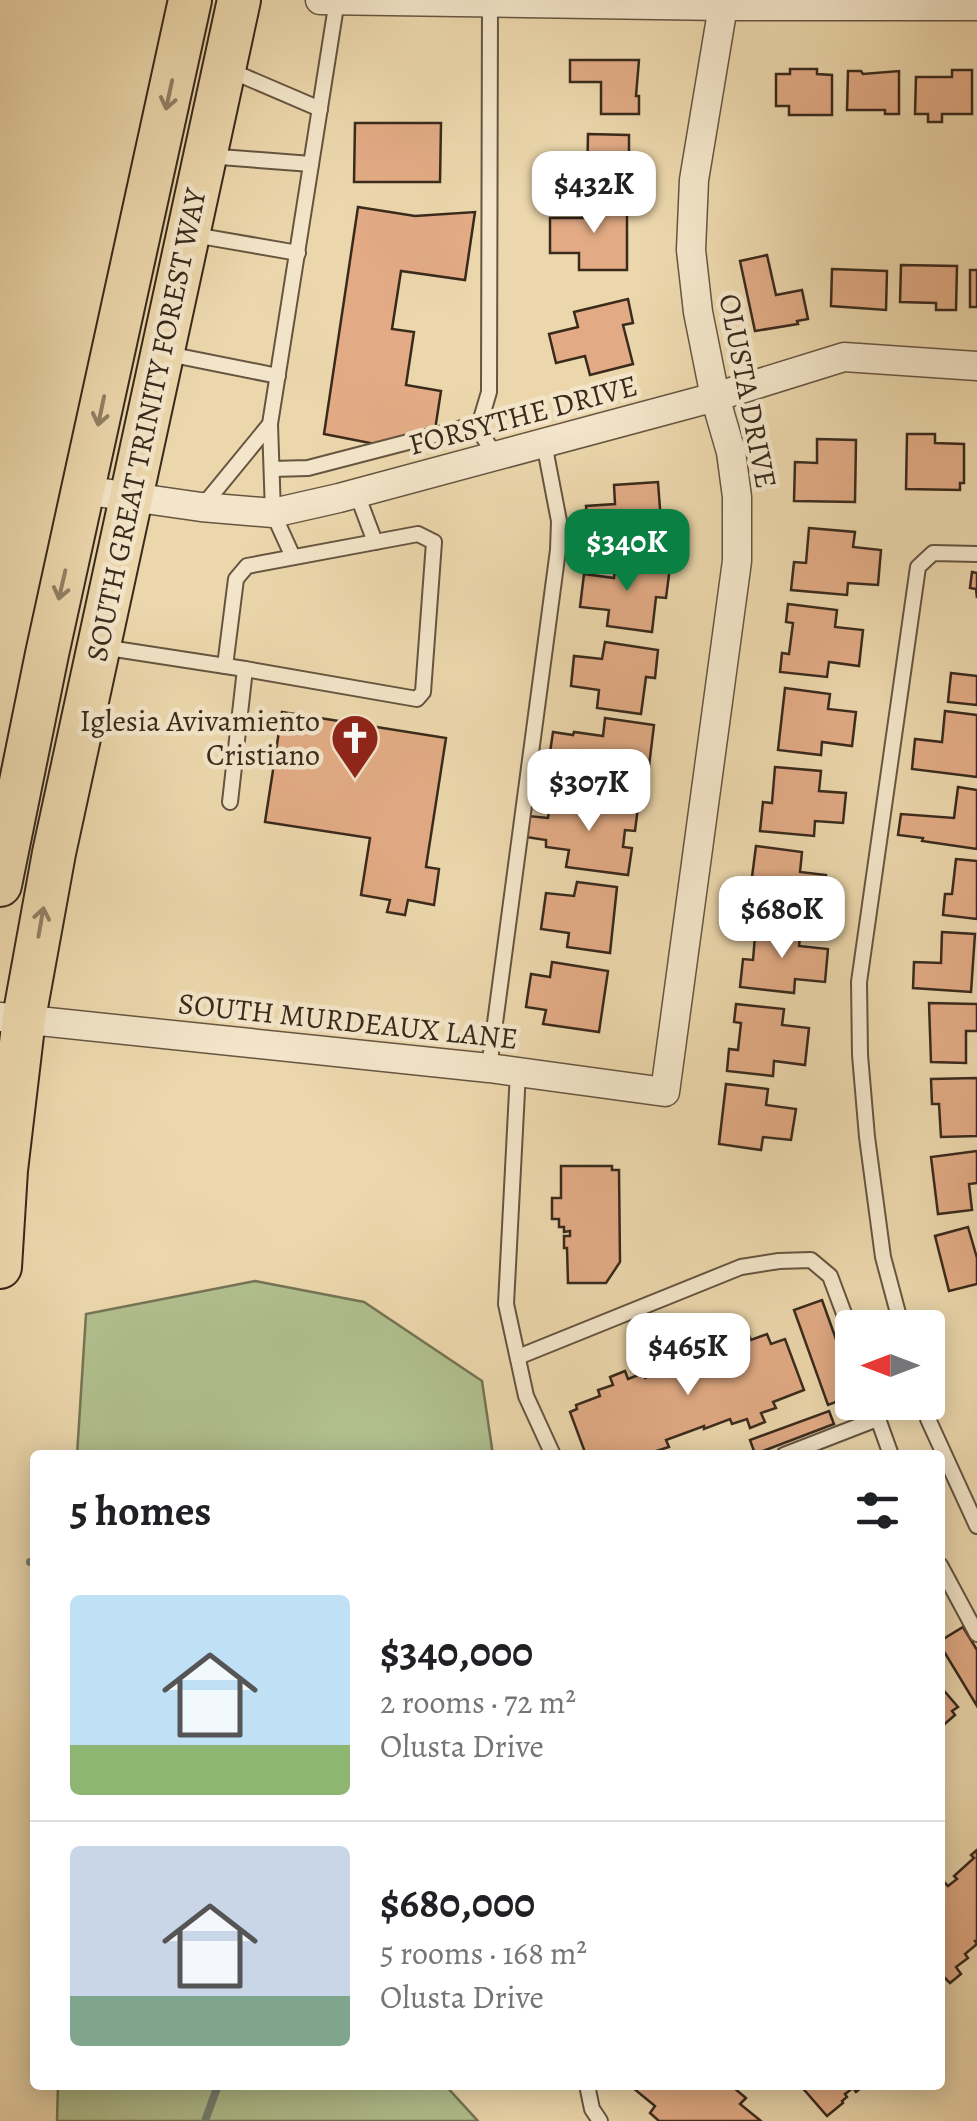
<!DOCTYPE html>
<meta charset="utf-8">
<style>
:root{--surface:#fff;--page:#f2f2f2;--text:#202124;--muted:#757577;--line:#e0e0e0;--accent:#0b8043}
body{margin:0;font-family:Alegreya,serif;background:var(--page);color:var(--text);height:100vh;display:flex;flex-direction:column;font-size:38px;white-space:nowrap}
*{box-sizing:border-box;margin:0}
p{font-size:32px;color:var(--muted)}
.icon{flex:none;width:55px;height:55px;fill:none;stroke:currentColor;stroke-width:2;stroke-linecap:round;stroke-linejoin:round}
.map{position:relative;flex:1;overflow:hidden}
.details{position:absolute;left:30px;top:1450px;width:915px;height:640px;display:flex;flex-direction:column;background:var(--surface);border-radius:10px;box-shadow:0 5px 25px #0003}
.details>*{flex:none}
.needle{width:65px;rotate:270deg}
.buttons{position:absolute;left:835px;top:1310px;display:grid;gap:20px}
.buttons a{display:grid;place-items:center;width:110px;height:110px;border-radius:10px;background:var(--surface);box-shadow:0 5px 25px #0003;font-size:50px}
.price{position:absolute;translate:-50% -85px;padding:0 22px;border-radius:20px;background:#fff;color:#222;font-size:32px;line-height:65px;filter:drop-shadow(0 2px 5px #0008)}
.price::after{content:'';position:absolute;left:50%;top:60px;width:30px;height:22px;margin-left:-15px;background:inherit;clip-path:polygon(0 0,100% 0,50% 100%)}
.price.selected{background:var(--accent);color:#fff}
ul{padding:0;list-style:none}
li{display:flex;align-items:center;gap:30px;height:250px;padding:0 40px}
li+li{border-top:2px solid var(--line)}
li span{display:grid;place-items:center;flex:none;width:280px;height:200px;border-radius:10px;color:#555}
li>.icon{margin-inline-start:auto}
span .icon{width:120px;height:120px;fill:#fffc;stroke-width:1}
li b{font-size:42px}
h2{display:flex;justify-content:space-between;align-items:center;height:120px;padding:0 40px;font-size:42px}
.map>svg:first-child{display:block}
.green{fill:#b1bf8e;stroke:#757455;stroke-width:2.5}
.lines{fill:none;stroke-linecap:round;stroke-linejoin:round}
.stream{stroke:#738073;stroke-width:8}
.building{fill:#e2ab85;stroke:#392a1c;stroke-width:2.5}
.lane-casing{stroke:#665540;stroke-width:18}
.street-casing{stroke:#665540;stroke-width:31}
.primary-casing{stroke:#392a1c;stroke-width:46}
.lane{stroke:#f3e5c9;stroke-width:14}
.street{stroke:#f3e5c9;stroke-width:28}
.primary{stroke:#ecd7ac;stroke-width:42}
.oneway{stroke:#928064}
.labels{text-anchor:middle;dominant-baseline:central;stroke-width:9;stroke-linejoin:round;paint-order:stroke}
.street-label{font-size:30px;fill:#392a1c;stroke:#f3e5c9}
.poi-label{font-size:30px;fill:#392a1c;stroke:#f3e5c9;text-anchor:end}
</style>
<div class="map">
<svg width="977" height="2121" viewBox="0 0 977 2121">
<rect width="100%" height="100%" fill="#ecd7ac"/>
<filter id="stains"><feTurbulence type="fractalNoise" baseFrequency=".002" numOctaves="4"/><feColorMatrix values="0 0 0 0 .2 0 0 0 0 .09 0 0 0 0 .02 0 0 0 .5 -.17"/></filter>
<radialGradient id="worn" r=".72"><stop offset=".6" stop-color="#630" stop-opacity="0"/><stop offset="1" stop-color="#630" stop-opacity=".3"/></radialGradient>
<g class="green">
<path d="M 255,1281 L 364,1302 L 482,1381 L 493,1455 L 77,1455 L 86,1314 Z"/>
<path d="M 58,2085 L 445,2085 L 478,2121 L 57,2121 Z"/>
</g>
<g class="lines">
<g class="stream">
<path d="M 30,1562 L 35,1562"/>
<path d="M 205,2121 L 218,2085"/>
</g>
</g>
<g class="building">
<path d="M 570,60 L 639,60 L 636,96 L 639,96 L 639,114 L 601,114 L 601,82 L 570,82 Z"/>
<path d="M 790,69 L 817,69 L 817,74 L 832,75 L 832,115 L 789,115 L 789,106 L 776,106 L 776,74 L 790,74 Z"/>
<path d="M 952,70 L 972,70 L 972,114 L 942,114 L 942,122 L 928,122 L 928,114 L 915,114 L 916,77 L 952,77 Z"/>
<path d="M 848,71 L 861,71 L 863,74 L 899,71 L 899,114 L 885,114 L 885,110 L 847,110 Z"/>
<path d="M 355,123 L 441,123 L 440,182 L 354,182 Z"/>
<path d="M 588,134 L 629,135 L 629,154 L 625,154 L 625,185 L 587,184 Z"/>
<path d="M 583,201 L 627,201 L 627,270 L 579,270 L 579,253 L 550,253 L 550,218 L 583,218 Z"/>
<path d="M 358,207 L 415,216 L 475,212 L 465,280 L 401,271 L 392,329 L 414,332 L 406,385 L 441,391 L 435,430 L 375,444 L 324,434 Z"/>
<path d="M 767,255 L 776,295 L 802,290 L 808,319 L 797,321 L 798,324 L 755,331 L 740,261 Z"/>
<path d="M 901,265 L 957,266 L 956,310 L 936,310 L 936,303 L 900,302 Z"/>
<path d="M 832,269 L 887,271 L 886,310 L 831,306 Z"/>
<rect x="970" y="270" width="7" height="37"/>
<path d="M 628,299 L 633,323 L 623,325 L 633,364 L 590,375 L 585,356 L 556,363 L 549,334 L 578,327 L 574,312 Z"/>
<path d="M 907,434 L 935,434 L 935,443 L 964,444 L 964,483 L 960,483 L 960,490 L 906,489 Z"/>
<path d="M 817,439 L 856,440 L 855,502 L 794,501 L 795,462 L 817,463 Z"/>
<path d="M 658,482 L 663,549 L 619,551 L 618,532 L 588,534 L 586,506 L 615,504 L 614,485 Z"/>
<path d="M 809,528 L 855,532 L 853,547 L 881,550 L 878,585 L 848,583 L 847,595 L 791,590 L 794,562 L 806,563 Z"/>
<path d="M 616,561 L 670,567 L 666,598 L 656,597 L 652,632 L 607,626 L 609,610 L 580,607 L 584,574 L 614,578 Z"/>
<path d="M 972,572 L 977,573 L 977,598 L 976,589 L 970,588 Z"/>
<path d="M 788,604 L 837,610 L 835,627 L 863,630 L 859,666 L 829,662 L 827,677 L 780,672 L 782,653 L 789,654 L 793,623 L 786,622 Z"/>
<path d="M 605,642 L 658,650 L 655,678 L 646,677 L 641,714 L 597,708 L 599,690 L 571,686 L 574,656 L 602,659 Z"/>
<path d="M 951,673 L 977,676 L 977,705 L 948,702 Z"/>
<path d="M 785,688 L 830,694 L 828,709 L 856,712 L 852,746 L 822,742 L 821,755 L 778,750 Z"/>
<path d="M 945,711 L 977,715 L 977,777 L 912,769 L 915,739 L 942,742 Z"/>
<path d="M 282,712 L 446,738 L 426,867 L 439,869 L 434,905 L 408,900 L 405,915 L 387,912 L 390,900 L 361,895 L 370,838 L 265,822 Z"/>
<path d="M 605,718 L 654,725 L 646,791 L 597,784 L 598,770 L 569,766 L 570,761 L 549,759 L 553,732 L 573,735 L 574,732 L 603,736 Z"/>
<path d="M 775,767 L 821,771 L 819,791 L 846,793 L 843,823 L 815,821 L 814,836 L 760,831 L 763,802 L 772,803 Z"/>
<path d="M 958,787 L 977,790 L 977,849 L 922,841 L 923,838 L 898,835 L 901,814 L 954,818 Z"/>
<path d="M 574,799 L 638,807 L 635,831 L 625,830 L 623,847 L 632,848 L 628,875 L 566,867 L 569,850 L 546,847 L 546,840 L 526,837 L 529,816 L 548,818 L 550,805 L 573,808 Z"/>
<path d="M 756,846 L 802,852 L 800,872 L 826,875 L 822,906 L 794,902 L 793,913 L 748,908 Z"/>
<path d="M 956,859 L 977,861 L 977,919 L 943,915 L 945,894 L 952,894 Z"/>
<path d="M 577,882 L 617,887 L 610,953 L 567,947 L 569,933 L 541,929 L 546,893 L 574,896 Z"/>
<path d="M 756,924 L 801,929 L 799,946 L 828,949 L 825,982 L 795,979 L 794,993 L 740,987 L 743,959 L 753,960 Z"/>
<path d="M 942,932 L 975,934 L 971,992 L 913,988 L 914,962 L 941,963 Z"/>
<path d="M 552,962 L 608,971 L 599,1032 L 543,1024 L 546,1010 L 526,1007 L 531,974 L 550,977 Z"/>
<path d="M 929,1003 L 977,1004 L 977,1031 L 966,1031 L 966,1063 L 931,1062 Z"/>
<path d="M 736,1004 L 784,1009 L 782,1025 L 809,1028 L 805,1065 L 774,1061 L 773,1076 L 727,1071 L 729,1049 L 738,1050 L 741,1023 L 734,1022 Z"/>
<path d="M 977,1078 L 977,1136 L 941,1137 L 939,1104 L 932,1104 L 931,1079 Z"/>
<path d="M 726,1084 L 768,1089 L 766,1105 L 796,1109 L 791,1140 L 763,1137 L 761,1150 L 719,1144 Z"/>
<path d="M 977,1151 L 977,1183 L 969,1184 L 972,1210 L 938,1214 L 931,1157 Z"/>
<path d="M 561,1166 L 612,1166 L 612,1170 L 619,1170 L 620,1262 L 606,1283 L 568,1283 L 567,1248 L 564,1248 L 564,1236 L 570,1236 L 570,1231 L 564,1232 L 564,1227 L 559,1227 L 559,1219 L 552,1219 L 552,1198 L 561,1198 Z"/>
<path d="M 968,1227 L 977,1258 L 977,1284 L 949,1291 L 935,1236 Z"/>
<path d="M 822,1300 L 852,1384 L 852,1396 L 828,1405 L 794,1310 Z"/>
<path d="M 732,1332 L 735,1341 L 749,1335 L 751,1340 L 767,1334 L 771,1344 L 785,1339 L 804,1390 L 773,1402 L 776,1408 L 761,1413 L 765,1422 L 750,1428 L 747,1419 L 732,1424 L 730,1419 L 704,1429 L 704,1426 L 666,1440 L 669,1447 L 653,1452 L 654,1455 L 586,1455 L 570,1412 L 577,1409 L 576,1405 L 600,1396 L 598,1390 L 613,1385 L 610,1377 L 625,1371 L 628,1379 L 643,1373 L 645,1378 L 671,1368 L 673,1374 L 679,1372 L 680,1376 L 694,1371 L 691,1362 L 707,1357 L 704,1351 L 720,1345 L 717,1338 Z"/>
<path d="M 829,1411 L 834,1424 L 755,1454 L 750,1440 Z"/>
<path d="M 963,1627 L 977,1650 L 977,1706 L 940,1645 L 940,1641 Z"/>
<path d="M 940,1686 L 958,1707 L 952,1711 L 955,1715 L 940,1728 Z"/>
<path d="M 977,1850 L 977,1940 L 975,1941 L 977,1944 L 965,1954 L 968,1958 L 956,1967 L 961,1974 L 950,1983 L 944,1977 L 940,1980 L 940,1887 L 945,1883 L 948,1886 L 957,1879 L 954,1876 L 974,1858 L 971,1855 Z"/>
<path d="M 636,2085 L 736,2085 L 734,2088 L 746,2098 L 740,2104 L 761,2121 L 659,2121 L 650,2113 L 655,2106 L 633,2088 Z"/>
<path d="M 800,2085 L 865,2085 L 856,2092 L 853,2088 L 845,2094 L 847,2097 L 842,2101 L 843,2103 L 827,2116 Z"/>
</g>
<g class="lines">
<g class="lane-casing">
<g id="lane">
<path d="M 229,70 L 320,109"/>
<path d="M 207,156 L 311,164"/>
<path d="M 194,235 L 298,253"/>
<path d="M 168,354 L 278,376"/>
<path d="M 270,424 L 273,513 L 293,557"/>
<path d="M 478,429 L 489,392 L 490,3"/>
<path d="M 272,469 L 308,468 L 466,427 L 478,429 L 496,456"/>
<path d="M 357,494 L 375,542"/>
<path d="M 202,507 L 270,424 L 337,0"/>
<path d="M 102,647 L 245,669 L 230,802"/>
<path d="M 225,666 L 236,579 L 247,566 L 418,534 L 434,542 L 423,692 L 417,699 L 245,669"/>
<path d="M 489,1068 L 558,550 L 559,521 L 544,443"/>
<path d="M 518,1072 L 506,1304 L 526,1396 L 553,1455"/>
<path d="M 902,1328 L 883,1257 L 867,1137 L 860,1055 L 859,982 L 918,567 L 933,553 L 977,554"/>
<path d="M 518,1357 L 741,1267 L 779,1261 L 811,1260 L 830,1276 L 852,1335"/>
<path d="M 872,1402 L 891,1455"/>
<path d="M 924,1402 L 928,1419 L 977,1526"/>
<path d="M 784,1455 L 877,1419"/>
<path d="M 940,1565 L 977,1634"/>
<path d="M 587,2085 L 592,2109 L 600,2121"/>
</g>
</g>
<g class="street-casing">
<g id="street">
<path d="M 320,0 L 723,6 L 977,6"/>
<path d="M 83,490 L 201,507 L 273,513 L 339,498 L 715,397 L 844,357 L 977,366"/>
<path d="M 0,1017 L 489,1068 L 665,1092 L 737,561 L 737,497 L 731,452 L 715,397 L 698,312 L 691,250 L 694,180 L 724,0"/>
</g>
</g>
<g class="primary-casing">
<g id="primary">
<path d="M 0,885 L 47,654 L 190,0"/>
<path d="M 0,1267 L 6,1170 L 24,1018 L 54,853 L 239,0"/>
</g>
</g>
<use href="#lane" class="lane"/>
<use href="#street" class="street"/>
<use href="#primary" class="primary"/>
</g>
<defs><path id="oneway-shaft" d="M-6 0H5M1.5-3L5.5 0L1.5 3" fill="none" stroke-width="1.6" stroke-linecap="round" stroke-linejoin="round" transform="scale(2.5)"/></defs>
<g class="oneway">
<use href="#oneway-shaft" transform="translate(169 95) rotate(102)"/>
<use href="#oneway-shaft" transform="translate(101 411) rotate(102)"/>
<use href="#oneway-shaft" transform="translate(62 585) rotate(103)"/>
<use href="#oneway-shaft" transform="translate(41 922) rotate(-80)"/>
</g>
<defs>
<g id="church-pin" transform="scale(2.5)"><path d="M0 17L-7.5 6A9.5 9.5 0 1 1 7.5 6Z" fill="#8f2418" stroke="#f3e5c9"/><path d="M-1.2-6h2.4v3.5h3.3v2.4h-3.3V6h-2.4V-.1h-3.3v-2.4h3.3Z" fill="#fff"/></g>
</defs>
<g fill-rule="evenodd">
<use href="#church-pin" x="355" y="738"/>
</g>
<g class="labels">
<g class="street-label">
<text transform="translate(748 391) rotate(79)">OLUSTA DRIVE</text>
<text transform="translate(523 415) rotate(-15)">FORSYTHE DRIVE</text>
<text transform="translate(146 425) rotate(-78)">SOUTH GREAT TRINITY FOREST WAY</text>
<text transform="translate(348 1021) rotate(6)">SOUTH MURDEAUX LANE</text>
</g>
<g class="poi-label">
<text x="320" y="721">Iglesia Avivamiento<tspan x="320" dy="34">Cristiano</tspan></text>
</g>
</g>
<rect width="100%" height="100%" filter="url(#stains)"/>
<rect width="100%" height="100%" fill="url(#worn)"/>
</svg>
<div class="buttons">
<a><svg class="needle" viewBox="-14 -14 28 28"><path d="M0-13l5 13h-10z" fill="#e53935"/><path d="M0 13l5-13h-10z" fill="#757577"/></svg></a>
</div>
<b class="price" style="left:594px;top:236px">$432K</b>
<b class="price selected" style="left:627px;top:594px">$340K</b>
<b class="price" style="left:589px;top:834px">$307K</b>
<b class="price" style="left:782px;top:961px">$680K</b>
<b class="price" style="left:688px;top:1398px">$465K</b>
<section class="details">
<h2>5 homes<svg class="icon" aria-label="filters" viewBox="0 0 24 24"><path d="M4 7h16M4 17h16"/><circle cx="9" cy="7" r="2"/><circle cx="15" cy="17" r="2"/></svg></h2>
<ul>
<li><span style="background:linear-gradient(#bfe0f5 75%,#8fb573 0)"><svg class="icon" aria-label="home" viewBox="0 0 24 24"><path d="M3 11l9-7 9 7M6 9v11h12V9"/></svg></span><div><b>$340,000</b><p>2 rooms · 72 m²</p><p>Olusta Drive</p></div></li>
<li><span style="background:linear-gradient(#c9d6e8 75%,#7fa58c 0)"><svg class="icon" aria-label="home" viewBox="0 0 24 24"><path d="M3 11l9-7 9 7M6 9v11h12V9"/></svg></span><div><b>$680,000</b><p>5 rooms · 168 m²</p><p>Olusta Drive</p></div></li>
</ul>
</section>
</div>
